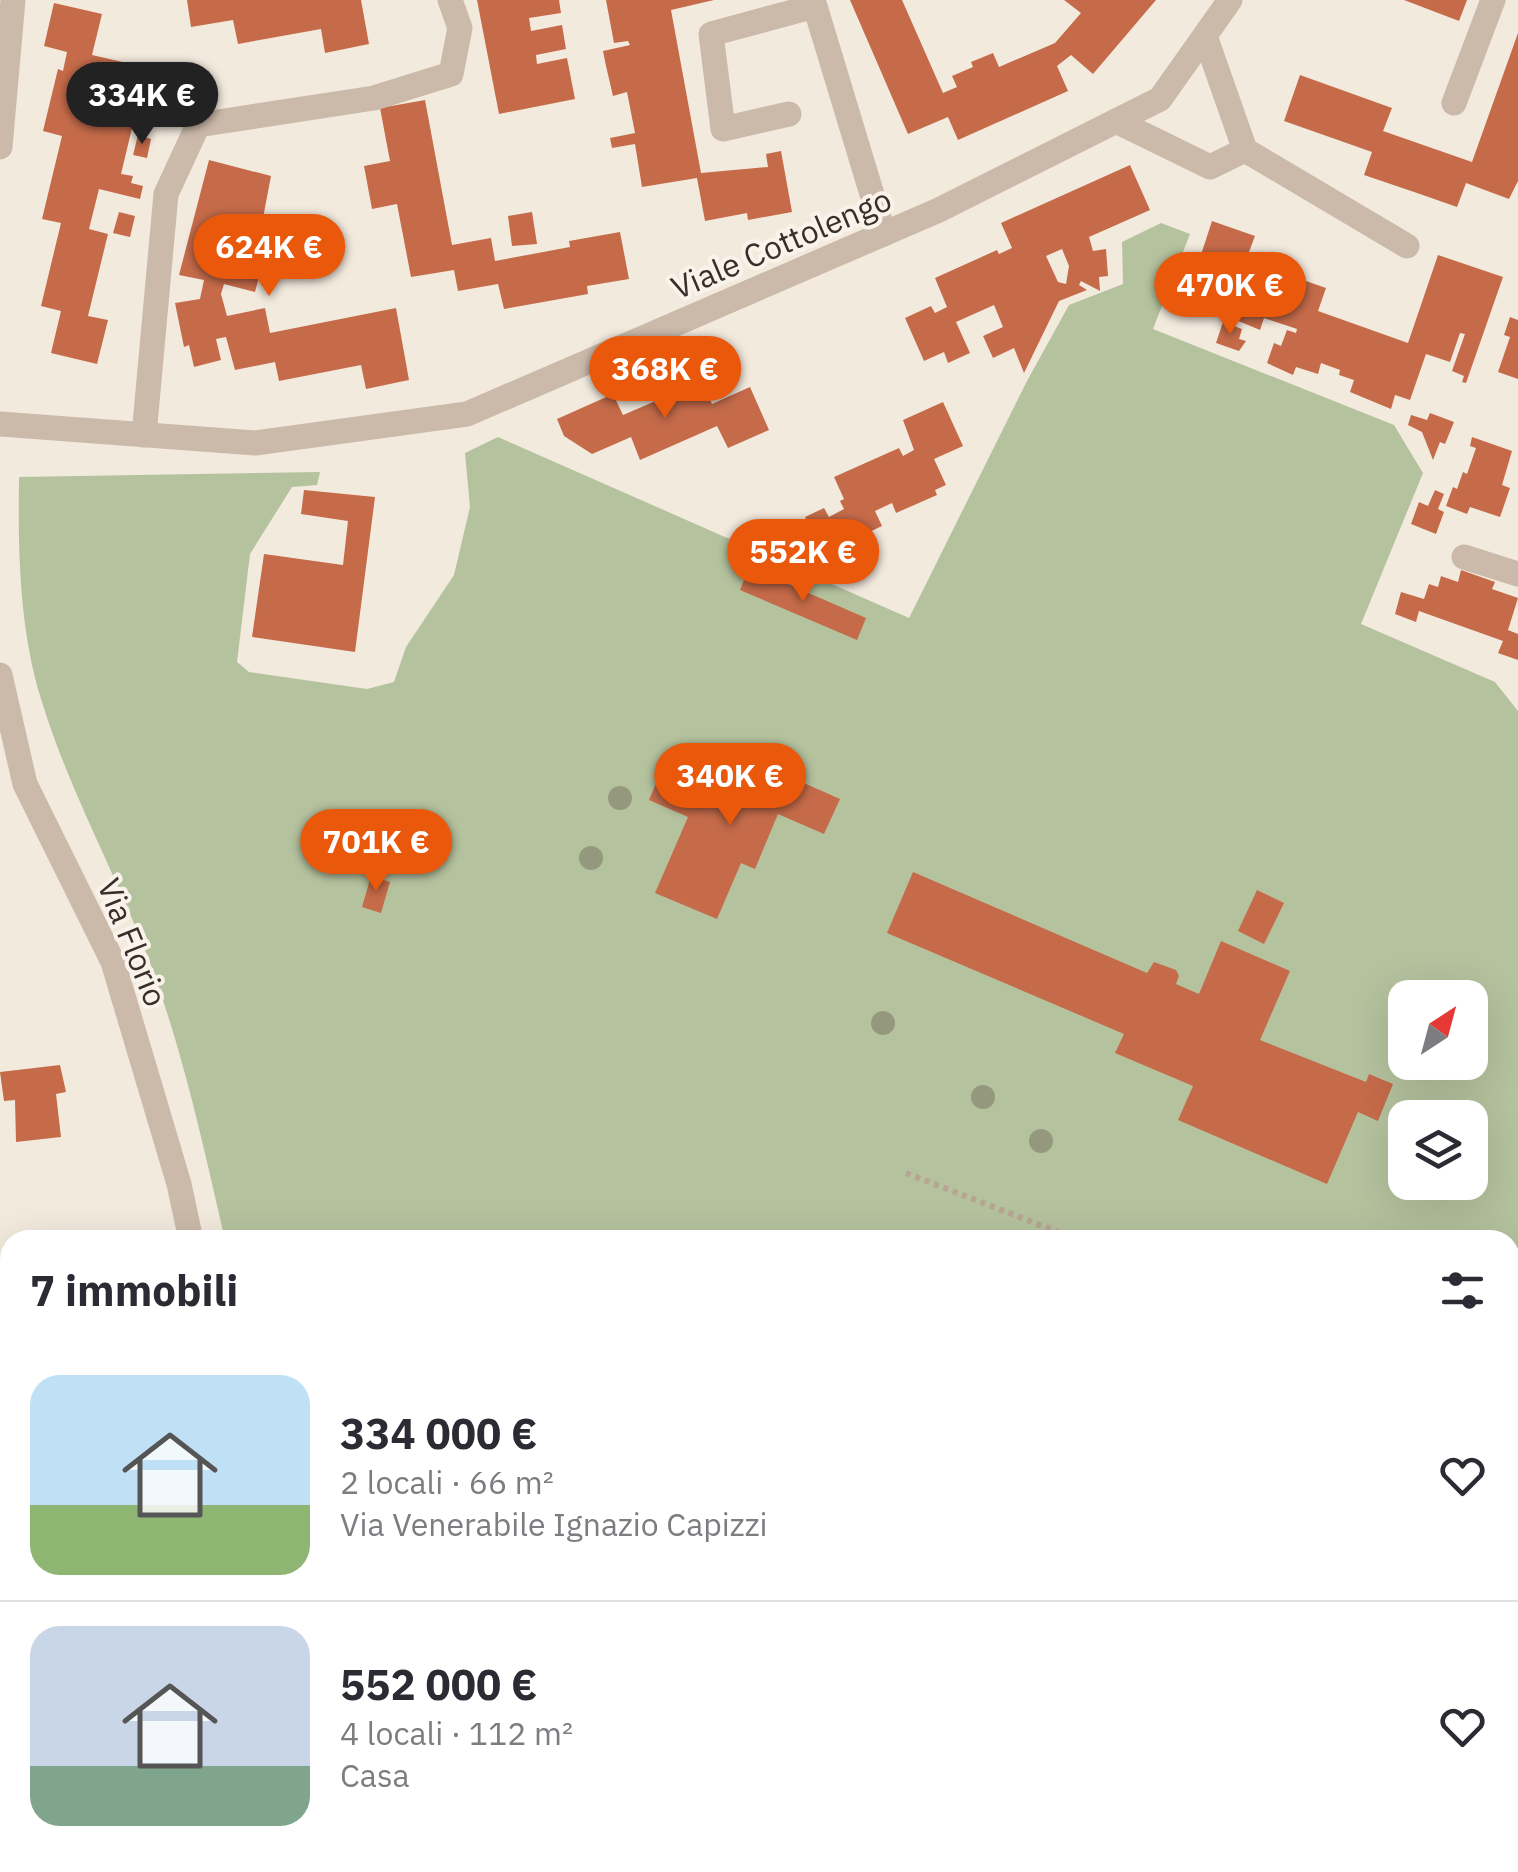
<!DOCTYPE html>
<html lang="it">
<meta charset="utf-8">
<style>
:root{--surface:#fff;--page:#f7f7f7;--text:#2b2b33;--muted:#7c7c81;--line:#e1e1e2;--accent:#ea580c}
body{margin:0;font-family:"IBM Plex Sans",sans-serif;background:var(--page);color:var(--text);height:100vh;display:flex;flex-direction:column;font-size:38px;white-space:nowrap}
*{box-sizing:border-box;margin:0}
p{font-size:32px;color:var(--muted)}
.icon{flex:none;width:55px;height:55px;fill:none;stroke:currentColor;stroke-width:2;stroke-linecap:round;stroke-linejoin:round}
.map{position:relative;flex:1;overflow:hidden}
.panel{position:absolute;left:0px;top:1230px;width:1520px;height:642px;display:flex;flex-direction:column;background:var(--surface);border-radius:30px 30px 0 0;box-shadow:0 10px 40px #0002}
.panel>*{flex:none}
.needle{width:65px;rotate:36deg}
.fabs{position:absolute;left:1388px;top:980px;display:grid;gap:20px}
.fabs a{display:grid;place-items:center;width:100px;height:100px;border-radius:20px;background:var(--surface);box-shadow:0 10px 40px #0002;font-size:50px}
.price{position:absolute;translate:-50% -85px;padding:0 22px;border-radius:35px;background:var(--accent);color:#fff;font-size:32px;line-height:65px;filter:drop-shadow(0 2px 5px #0008)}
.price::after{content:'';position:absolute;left:50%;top:60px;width:30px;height:22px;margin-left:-15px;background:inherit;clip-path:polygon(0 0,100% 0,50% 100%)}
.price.current{background:#222;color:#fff}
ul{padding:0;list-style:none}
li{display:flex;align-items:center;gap:30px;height:250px;padding:0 30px}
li+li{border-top:2px solid var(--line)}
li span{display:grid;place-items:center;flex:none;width:280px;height:200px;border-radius:30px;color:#555}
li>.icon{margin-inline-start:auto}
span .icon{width:120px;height:120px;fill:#fffc;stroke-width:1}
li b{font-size:42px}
h2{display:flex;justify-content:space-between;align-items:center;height:120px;padding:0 30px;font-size:42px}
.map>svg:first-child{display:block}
.green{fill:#b5c29e;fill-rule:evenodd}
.building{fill:#c56b4a;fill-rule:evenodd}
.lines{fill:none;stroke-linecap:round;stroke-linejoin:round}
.path{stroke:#b7a494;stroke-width:6;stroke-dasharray:5 5;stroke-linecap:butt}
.street{stroke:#cbbaaa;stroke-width:25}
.tree{fill:#94997d}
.labels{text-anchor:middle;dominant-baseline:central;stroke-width:8;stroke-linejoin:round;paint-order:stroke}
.street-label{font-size:32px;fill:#382f2a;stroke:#faf3eb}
</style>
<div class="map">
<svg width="1518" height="1872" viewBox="0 0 1518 1872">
<rect width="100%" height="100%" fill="#f3eade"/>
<path class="green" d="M 1161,223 L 1190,234 L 1153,329 L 1394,425 L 1423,473 L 1361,624 L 1495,682 L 1518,711 L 1518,1872 L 382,1872 L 381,1863 L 1510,1862 L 1510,1240 L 225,1240 C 203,1144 182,1047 147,955 C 114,870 69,790 42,702 C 19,630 18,552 19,477 L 320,472 L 317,485 L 292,487 L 250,554 L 237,662 L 249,672 L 367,689 L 394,682 L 406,647 L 454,575 L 470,507 L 465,453 L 498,437 L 909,618 L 1027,381 L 1069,305 L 1123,284 L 1122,242 ZM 1405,998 L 1470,998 L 1470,1062 L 1405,1062 ZM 1405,1118 L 1470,1118 L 1470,1182 L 1405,1182 Z"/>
<g class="building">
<path d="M 187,0 L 361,0 L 369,44 L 325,53 L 321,29 L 238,44 L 233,20 L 191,27 Z"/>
<path d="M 477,0 L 559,0 L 561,13 L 529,18 L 531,31 L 562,25 L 566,49 L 536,55 L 537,64 L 567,58 L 575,99 L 499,114 Z"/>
<path d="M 606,0 L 714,0 L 671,10 L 701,173 L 768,167 L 766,154 L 781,151 L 792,212 L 748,220 L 747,213 L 705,221 L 697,178 L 642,187 L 635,144 L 612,148 L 610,138 L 635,133 L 627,92 L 613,96 L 606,66 L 603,51 L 630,45 L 628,41 L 614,43 Z"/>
<path d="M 850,0 L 902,0 L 943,93 L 957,87 L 952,76 L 973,67 L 971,62 L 993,53 L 999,67 L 1055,43 L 1081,13 L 1064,0 L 1156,0 L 1093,74 L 1071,55 L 1057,66 L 1068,91 L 958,140 L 948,117 L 908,134 Z"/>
<path d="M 1404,0 L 1467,0 L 1459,21 Z"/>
<path d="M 54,3 L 102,14 L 92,55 L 127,63 L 120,92 L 102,88 L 96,115 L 133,124 L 121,174 L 133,176 L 131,183 L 143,186 L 140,199 L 99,189 L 89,229 L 108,234 L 88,316 L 108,320 L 97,364 L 51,353 L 61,311 L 41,306 L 61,223 L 42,219 L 62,136 L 43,131 L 58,69 L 63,71 L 67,52 L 44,46 Z"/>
<path d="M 1518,33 L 1518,181 L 1509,199 L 1466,183 L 1457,207 L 1417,193 L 1364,175 L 1372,152 L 1284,121 L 1300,75 L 1392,108 L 1383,131 L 1472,162 Z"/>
<path d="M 425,100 L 452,245 L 491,238 L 495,261 L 570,247 L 569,241 L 620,232 L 629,279 L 587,286 L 588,294 L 504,309 L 498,284 L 458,291 L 454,270 L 411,277 L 397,204 L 372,209 L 364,166 L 390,161 L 380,108 Z"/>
<path d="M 138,135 L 151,139 L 147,158 L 133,155 Z"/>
<path d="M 209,160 L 271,176 L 263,218 L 260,217 L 257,227 L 240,224 L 231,262 L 261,269 L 255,292 L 224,284 L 221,294 L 227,316 L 265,308 L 270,333 L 396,308 L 409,380 L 366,389 L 361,365 L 279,381 L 275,362 L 235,370 L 226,337 L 216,339 L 221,360 L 194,367 L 189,345 L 184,347 L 175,303 L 200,299 L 204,280 L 179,275 Z"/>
<path d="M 1130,165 L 1150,210 L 1089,237 L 1093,251 L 1106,249 L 1108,276 L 1099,277 L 1100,291 L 1081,281 L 1079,285 L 1087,290 L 1059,301 L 1024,373 L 1014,348 L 993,358 L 983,336 L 1003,327 L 994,305 L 956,322 L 970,353 L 948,363 L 944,352 L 924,361 L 905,318 L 931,306 L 935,313 L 947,307 L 935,278 L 997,250 L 999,254 L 1012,248 L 1001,223 ZM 1062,249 L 1069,266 L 1066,284 L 1058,282 L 1046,256 Z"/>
<path d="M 119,212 L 135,216 L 130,237 L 113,233 Z"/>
<path d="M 532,212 L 537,244 L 512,246 L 508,216 Z"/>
<path d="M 1212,221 L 1255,236 L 1246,260 L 1326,288 L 1318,311 L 1408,343 L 1438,255 L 1503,277 L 1466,383 L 1462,382 L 1464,376 L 1452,371 L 1465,334 L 1460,333 L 1450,362 L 1426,354 L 1410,400 L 1395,395 L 1391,409 L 1350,392 L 1354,380 L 1339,375 L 1340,370 L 1321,363 L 1318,374 L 1296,367 L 1293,375 L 1267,363 L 1274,343 L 1281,346 L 1287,330 L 1296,333 L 1297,329 L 1264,318 L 1260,330 L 1224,315 L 1236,281 L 1197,267 Z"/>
<path d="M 1510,317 L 1518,320 L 1518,379 L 1498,372 L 1510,337 L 1504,335 Z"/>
<path d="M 1223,322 L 1242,329 L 1239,339 L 1246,341 L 1239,351 L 1216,343 Z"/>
<path d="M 702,381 L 712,404 L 750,387 L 769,430 L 728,448 L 717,426 L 640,460 L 631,437 L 592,454 L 564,436 L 557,419 L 613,394 L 623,415 Z"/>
<path d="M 943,402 L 963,446 L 934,459 L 946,485 L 935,490 L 937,495 L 896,513 L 892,503 L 875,511 L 882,526 L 863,535 L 871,555 L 837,570 L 833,561 L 826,564 L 805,517 L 824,508 L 829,517 L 844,509 L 840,501 L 844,499 L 834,477 L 899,448 L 903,456 L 914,450 L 903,420 Z"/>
<path d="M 1430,413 L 1454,422 L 1445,444 L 1440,442 L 1433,460 L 1422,432 L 1408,425 L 1411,415 L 1427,420 Z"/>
<path d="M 1472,437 L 1512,451 L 1502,485 L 1510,488 L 1500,517 L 1470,507 L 1467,514 L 1446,506 L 1453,487 L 1457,489 L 1463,472 L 1467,474 L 1476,448 L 1470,446 Z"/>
<path d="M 304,490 L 375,497 L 355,652 L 252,637 L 264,554 L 343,565 L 348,521 L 301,514 Z"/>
<path d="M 1435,490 L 1444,494 L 1438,509 L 1444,512 L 1436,534 L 1411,524 L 1419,502 L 1428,506 Z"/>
<path d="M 749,567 L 866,618 L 857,640 L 740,590 Z"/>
<path d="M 1461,570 L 1495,582 L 1492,589 L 1518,598 L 1508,630 L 1518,634 L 1518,660 L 1498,653 L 1503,641 L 1419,611 L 1416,622 L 1395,614 L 1401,592 L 1424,599 L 1429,584 L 1438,587 L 1441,576 L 1458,582 Z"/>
<path d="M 747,758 L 840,799 L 824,834 L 778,814 L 755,869 L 741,863 L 717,919 L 655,893 L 688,817 L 649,800 L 664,765 L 731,794 Z"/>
<path d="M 913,872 L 1147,973 L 1154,962 L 1176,970 L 1179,976 L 1176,984 L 1199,994 L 1221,941 L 1290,971 L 1260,1040 L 1366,1082 L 1369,1074 L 1393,1084 L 1378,1121 L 1358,1112 L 1327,1184 L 1178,1120 L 1193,1086 L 1115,1053 L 1124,1034 L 887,933 Z"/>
<path d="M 371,876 L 390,882 L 381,913 L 362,907 Z"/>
<path d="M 1257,890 L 1284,903 L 1264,944 L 1238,931 Z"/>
<path d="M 60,1065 L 66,1092 L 56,1094 L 61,1137 L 16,1142 L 15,1100 L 4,1101 L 0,1072 Z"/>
<path d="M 10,1668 L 10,1742 L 0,1736 L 0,1686 Z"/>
<path d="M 227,1862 L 258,1862 L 253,1872 L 245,1872 Z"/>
</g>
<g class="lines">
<g class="path">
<path d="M 906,1173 L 1058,1232 L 1068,1240"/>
<path d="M 1510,1404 L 1518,1386"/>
<path d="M 1510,1589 L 1518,1595"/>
<path d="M 1510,1666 L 1518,1662"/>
<path d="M 840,1862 L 846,1872"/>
<path d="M 1362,1862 L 1364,1872"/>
</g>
<g class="street">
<path d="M 1205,36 L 1245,150 L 1407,246"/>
<path d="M 1454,103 L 1493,0"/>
<path d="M 789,114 L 723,129 L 711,34 L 815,6 L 884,234"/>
<path d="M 1116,121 L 1210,167 L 1245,150"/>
<path d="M 0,147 L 13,0"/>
<path d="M 0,424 L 255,443 L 467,414 L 939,210 L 1160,99 L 1230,0"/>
<path d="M 144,435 L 166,194 L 198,125 L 374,98 L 451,74 L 460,28 L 450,0"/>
<path d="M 1464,557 L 1518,574"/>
<path d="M 0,675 L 25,784 L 113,962 L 179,1184 L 191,1240"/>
<path d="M 0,1419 L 7,1403"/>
<path d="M 0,1808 L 10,1813"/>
<path d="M 98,1862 L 115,1872"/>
<path d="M 350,1862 L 352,1872"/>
</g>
</g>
<g class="tree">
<circle cx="620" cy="798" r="12"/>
<circle cx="591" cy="858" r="12"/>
<circle cx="883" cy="1023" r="12"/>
<circle cx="983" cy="1097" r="12"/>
<circle cx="1041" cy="1141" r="12"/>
</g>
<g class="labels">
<g class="street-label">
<text transform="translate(781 243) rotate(-23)">Viale Cottolengo</text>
<text transform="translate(133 942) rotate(68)">Via Florio</text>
</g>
</g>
</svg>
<div class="fabs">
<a><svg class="needle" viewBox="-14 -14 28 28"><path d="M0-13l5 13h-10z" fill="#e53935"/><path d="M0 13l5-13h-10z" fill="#7c7c81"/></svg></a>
<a><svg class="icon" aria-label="layers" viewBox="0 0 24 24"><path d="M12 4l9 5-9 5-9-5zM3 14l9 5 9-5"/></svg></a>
</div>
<b class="price current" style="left:142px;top:147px">334K €</b>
<b class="price" style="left:269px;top:299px">624K €</b>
<b class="price" style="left:1230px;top:337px">470K €</b>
<b class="price" style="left:665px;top:421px">368K €</b>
<b class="price" style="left:803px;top:604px">552K €</b>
<b class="price" style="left:730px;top:828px">340K €</b>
<b class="price" style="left:376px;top:894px">701K €</b>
<section class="panel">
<h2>7 immobili<svg class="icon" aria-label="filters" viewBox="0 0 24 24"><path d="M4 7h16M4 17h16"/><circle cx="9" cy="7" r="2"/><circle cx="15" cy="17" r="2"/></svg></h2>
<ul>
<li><span style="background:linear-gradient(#bfe0f5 65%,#8fb573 0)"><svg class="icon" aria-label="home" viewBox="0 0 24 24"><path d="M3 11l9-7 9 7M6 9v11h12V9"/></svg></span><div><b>334 000 €</b><p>2 locali · 66 m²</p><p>Via Venerabile Ignazio Capizzi</p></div><svg class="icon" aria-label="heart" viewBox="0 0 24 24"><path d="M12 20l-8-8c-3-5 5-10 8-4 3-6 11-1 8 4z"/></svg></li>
<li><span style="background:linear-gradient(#c9d6e8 70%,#7fa58c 0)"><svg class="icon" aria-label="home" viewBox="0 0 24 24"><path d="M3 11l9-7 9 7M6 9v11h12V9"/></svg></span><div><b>552 000 €</b><p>4 locali · 112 m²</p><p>Casa</p></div><svg class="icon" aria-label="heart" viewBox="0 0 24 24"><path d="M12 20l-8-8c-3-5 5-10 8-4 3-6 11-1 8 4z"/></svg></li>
</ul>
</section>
</div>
